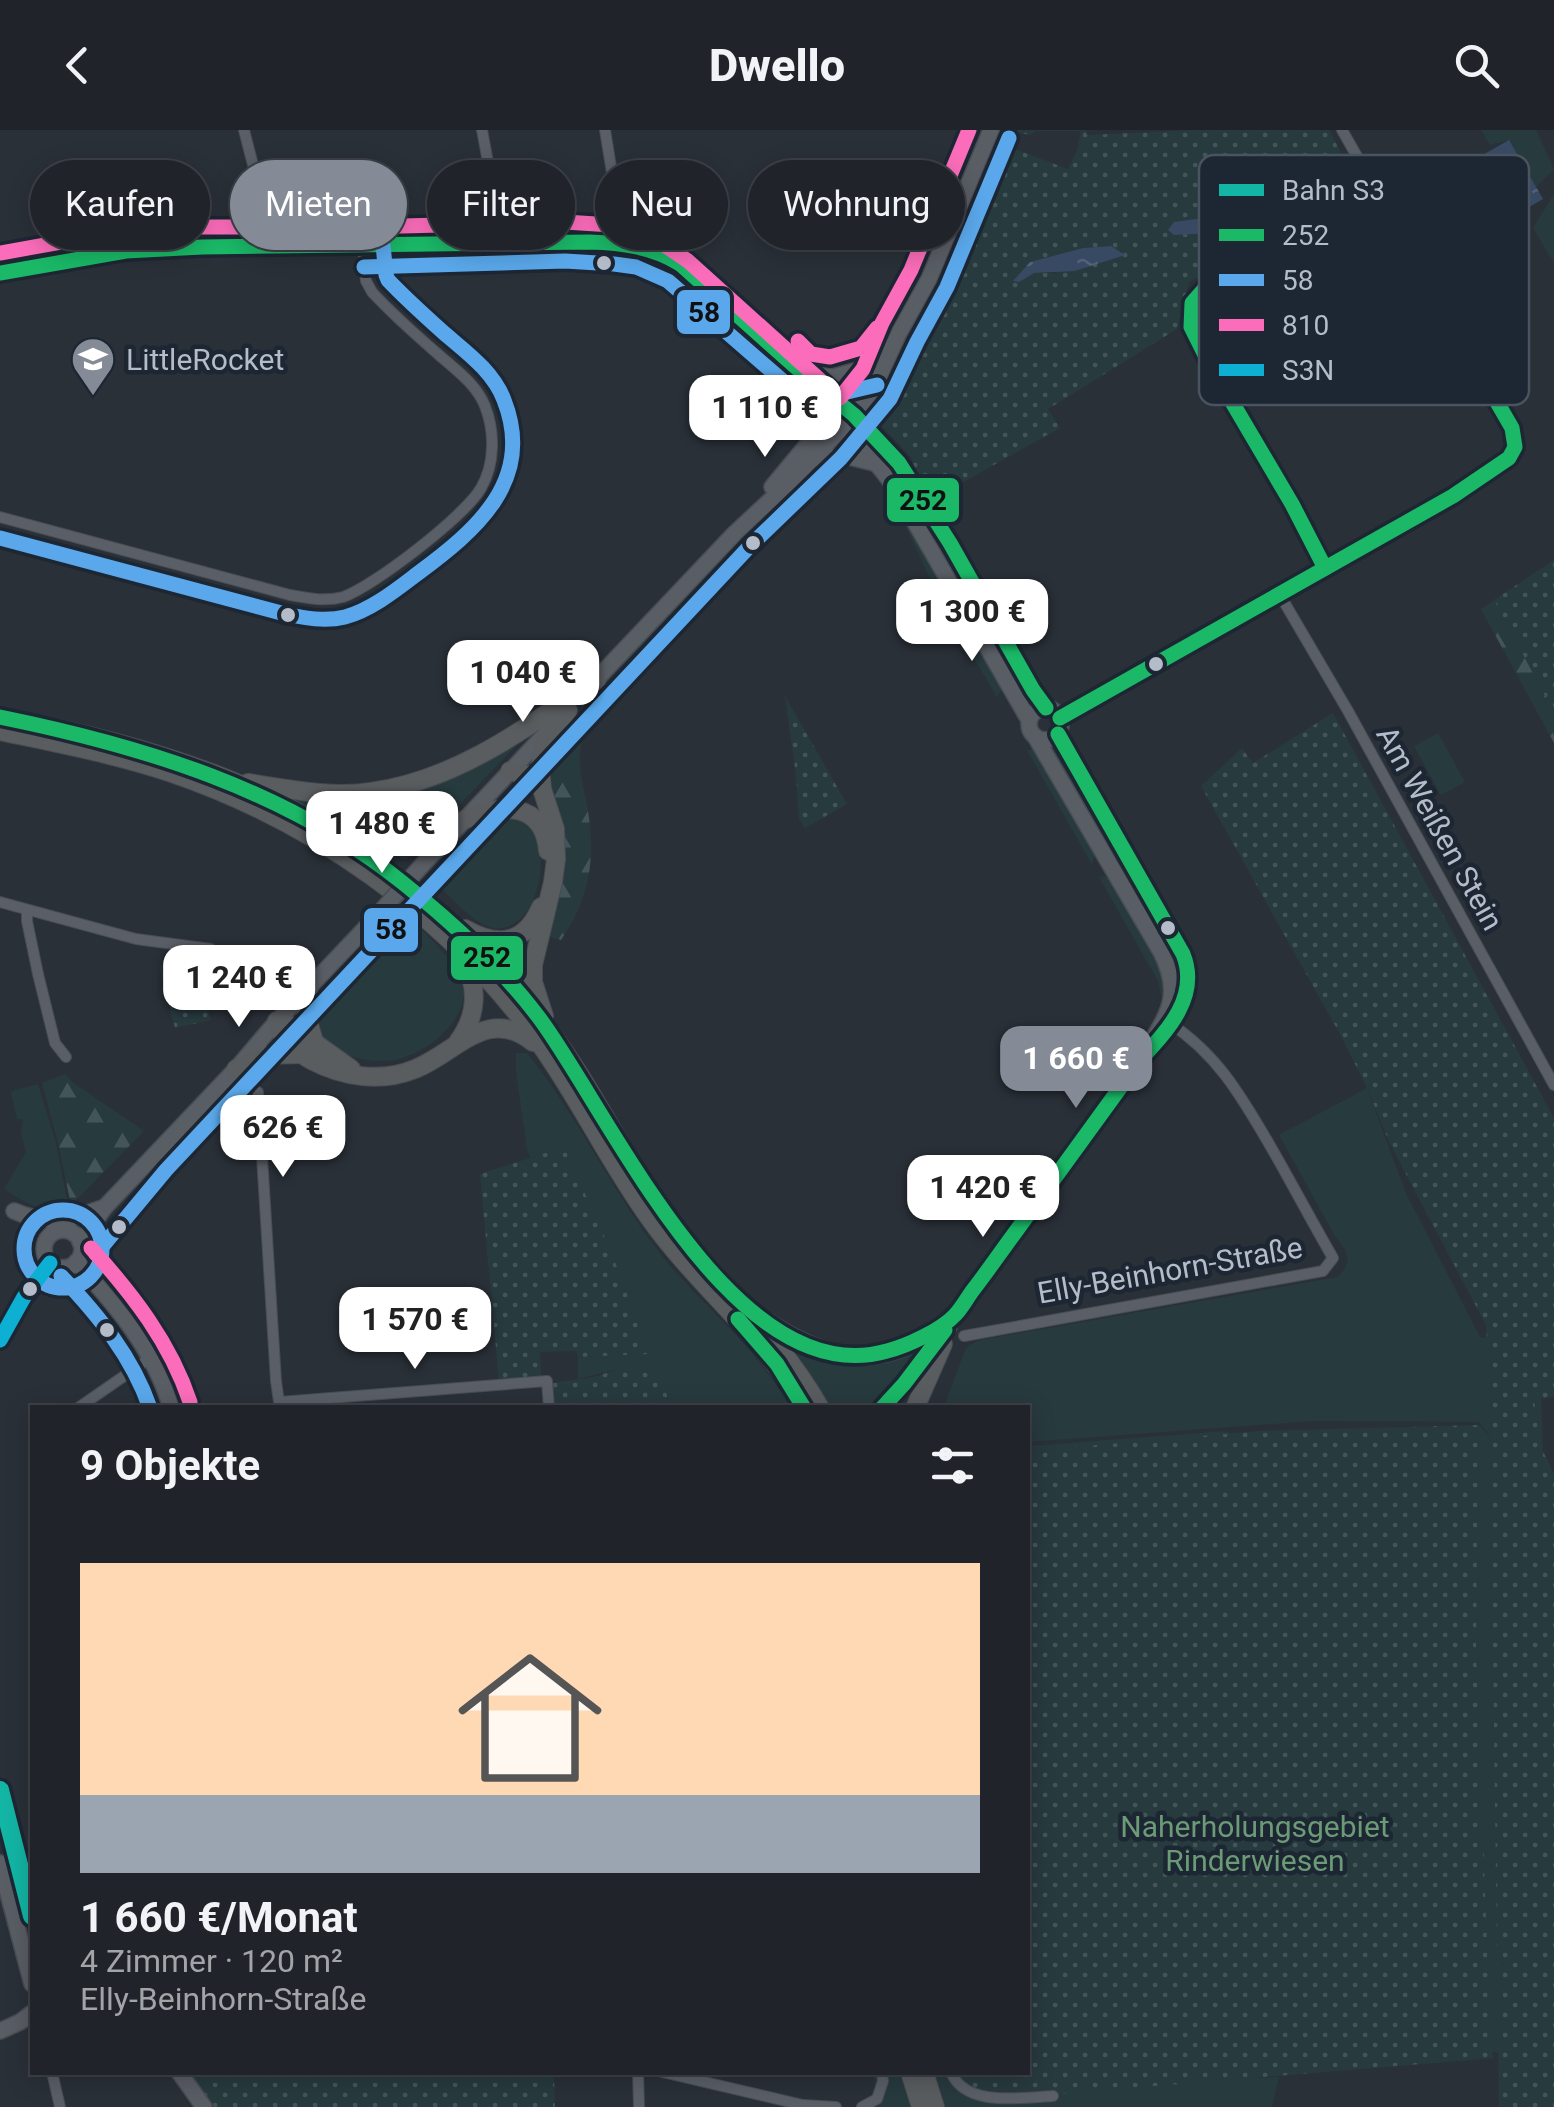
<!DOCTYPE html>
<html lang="de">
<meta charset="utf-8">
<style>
:root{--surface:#20242a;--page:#282c32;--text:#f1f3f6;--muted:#a2a4a8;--line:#3d4147;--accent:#848b96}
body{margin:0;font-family:Roboto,sans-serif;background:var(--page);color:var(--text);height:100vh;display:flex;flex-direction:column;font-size:38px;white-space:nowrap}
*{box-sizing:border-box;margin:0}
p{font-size:32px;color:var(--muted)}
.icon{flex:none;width:55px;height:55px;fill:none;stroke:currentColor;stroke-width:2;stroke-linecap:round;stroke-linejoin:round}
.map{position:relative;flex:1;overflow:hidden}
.details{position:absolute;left:30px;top:1275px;width:1000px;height:670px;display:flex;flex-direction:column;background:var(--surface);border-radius:0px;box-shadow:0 5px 25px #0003,0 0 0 2px var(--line)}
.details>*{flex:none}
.top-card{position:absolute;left:30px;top:30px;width:1000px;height:90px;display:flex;gap:20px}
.price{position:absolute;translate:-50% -85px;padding:0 22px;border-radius:20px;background:#fff;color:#222;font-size:32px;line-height:65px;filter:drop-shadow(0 2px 5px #0008)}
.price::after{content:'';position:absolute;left:50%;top:60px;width:30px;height:22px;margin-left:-15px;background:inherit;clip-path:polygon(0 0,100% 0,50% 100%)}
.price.selected{background:var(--accent);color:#fff}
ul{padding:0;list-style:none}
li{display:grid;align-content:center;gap:20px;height:530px;padding:0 50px}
li span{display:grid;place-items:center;height:310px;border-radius:0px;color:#555}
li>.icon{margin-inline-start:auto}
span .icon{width:180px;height:180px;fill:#fffc;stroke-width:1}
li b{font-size:42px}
h2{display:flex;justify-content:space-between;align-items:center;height:120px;padding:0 50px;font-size:42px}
.tag{padding:0 35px;border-radius:45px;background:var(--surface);box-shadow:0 5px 25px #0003,0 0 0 2px var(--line);font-size:35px;line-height:90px}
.tag.selected{background:var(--accent);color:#fff}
header{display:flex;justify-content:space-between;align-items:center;height:130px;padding:0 50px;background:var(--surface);font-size:45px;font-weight:800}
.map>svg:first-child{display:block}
.grass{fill:#273a3e}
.forest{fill:url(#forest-firs)}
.park{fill:url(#park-dots);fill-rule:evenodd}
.water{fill:url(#water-ripples)}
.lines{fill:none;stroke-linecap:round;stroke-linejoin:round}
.street-casing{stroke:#484c53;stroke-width:12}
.secondary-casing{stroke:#484c53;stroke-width:18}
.highway-casing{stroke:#474c53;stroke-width:20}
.street{stroke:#5a5e66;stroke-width:10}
.secondary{stroke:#595d64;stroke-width:15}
.highway{stroke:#5a5d60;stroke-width:18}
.secondary-bridge-casing{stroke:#484c53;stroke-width:18;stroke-linecap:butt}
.secondary-bridge{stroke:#595d64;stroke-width:15}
.bus-1-casing{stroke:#1d2633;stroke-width:22}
.bus-2-casing{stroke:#1d2633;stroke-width:22}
.bus-3-casing{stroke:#1d2633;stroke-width:22}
.bus-4-casing{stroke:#1d2633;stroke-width:22}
.bus-1{stroke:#1ab867;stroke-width:15}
.bus-2{stroke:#5aa8eb;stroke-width:15}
.bus-3{stroke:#fb6dba;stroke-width:15}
.bus-4{stroke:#0dafd3;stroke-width:15}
.rail-1-casing{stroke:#1d2633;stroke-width:25}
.rail-1{stroke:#13b5a4;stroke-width:18}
.bus-dot{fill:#b4bcc9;stroke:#1d2633;stroke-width:4}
.labels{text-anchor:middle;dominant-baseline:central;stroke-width:9;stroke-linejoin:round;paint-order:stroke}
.poi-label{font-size:30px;fill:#b4bcc9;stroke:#1d2633;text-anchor:start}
.street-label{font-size:30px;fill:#b4bcc9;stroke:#1d2633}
.park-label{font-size:30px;fill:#6b9a76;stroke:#1d2633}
.key{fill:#1d2633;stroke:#4a5360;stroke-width:2.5}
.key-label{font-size:28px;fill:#b4bcc9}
.line-badge{stroke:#1d2633;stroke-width:4}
.pale-badge-label{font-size:28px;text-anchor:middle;font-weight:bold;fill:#111}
</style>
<header><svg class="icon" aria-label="back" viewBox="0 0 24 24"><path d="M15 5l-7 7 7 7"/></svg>Dwello<svg class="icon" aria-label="search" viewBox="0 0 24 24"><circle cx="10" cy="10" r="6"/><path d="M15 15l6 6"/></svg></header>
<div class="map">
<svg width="1554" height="1977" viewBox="0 0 1554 1977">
<defs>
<pattern id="forest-firs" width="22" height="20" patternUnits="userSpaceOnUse" patternTransform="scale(2.5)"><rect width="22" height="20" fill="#273a3e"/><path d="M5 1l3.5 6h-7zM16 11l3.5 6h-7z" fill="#445559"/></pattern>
<pattern id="park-dots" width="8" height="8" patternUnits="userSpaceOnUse" patternTransform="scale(2.5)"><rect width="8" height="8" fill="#273a3e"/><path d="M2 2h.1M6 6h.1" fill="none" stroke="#445559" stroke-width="1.8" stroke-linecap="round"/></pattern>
<pattern id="water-ripples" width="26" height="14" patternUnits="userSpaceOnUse" patternTransform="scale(2.5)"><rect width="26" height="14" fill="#384963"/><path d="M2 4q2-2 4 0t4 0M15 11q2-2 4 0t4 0" fill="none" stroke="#526178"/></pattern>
</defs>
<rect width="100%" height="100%" fill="#2a3038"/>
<g class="grass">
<path d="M 1481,0 L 1536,0 L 1554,39 L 1536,57 L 1509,10 L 1490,15 Z"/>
<path d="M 1554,64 L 1554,133 L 1533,98 Z"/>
<path d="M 875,312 L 897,338 L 961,442 L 954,446 L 901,354 L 870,315 Z"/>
<path d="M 896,375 L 939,448 L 932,453 Z"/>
<path d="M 949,465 L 977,513 L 968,518 L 941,469 Z"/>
<path d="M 980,518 L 1003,558 L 997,567 L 971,523 Z"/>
<path d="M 1438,603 L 1465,652 L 1441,665 L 1414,616 Z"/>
<path d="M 1057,611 L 1182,831 L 1182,843 L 1048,616 Z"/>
<path d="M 511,613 L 516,616 L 407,729 L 402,729 L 357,701 L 277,663 L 369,669 Z"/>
<path d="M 1032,619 L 1036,621 L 1096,722 L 1092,735 L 1027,620 Z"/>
<path d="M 510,688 C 515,690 521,690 525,693 C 557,715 538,805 493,798 C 475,796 445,761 431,749 L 478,699 L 493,690 Z"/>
<path d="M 1104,746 L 1109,748 L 1155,827 C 1162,841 1164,854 1162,870 L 1158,851 L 1099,747 Z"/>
<path d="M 403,783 C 422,800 455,828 462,853 C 467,869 460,884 450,896 C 438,911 418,924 399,929 C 369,936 313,924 315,884 C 315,874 323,865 328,857 Z"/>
<path d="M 516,923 L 527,923 C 575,982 608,1053 653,1114 C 677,1147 708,1175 736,1205 C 757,1227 774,1252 792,1277 L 668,1277 L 668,1267 L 615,1240 L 578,1249 L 578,1227 L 649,1223 L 563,1018 L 531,1028 L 527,1020 L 516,942 Z"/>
<path d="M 38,954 L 56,1013 L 67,1070 L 60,1078 C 36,1081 23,1071 4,1059 L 26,1022 L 21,1003 L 23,989 L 17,989 L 11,963 L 15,960 Z"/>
<path d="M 1367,958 L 1406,1063 L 1480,1207 L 1539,1214 L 1554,1595 L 1554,1925 L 1492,1922 L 1494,1928 L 1248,1948 L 1279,1947 L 1272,1977 L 946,1977 L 935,1943 L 951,1943 L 1052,1966 L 1028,1698 L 1028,1316 L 1225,1301 L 1244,1308 L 1283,1302 L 1479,1295 L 1492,1308 L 1479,1292 L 1314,1291 L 1028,1312 L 1028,1278 L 944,1277 L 965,1220 L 969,1215 L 980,1210 L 1337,1147 C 1354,1133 1348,1121 1335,1106 L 1279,1005 Z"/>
<path d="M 779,1204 C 804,1222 834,1239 867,1234 C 888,1230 912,1215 932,1206 L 870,1277 L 832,1278 L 795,1221 Z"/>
<path d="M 874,1943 L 900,1943 L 911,1977 L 875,1977 L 877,1969 Z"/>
</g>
<g class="forest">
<path d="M 1554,432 L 1554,613 L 1481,479 Z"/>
<path d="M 701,447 L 709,447 L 714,452 L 704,469 L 582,612 C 576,633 583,654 587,675 C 596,725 591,767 561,810 L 551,807 L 550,802 L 551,664 L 546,639 L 554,612 Z"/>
<path d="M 66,944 L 72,952 L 144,1001 L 71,1075 L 58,1013 L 42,953 Z"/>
</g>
<g class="park">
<path d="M 1010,0 L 1086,0 L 1087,5 L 1195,0 L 1329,0 L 1353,46 L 1353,59 L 1344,66 L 1189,152 L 1177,199 L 1048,279 L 1060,298 L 933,369 L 915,339 L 911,327 L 877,291 C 898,264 917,234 924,201 ZM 1011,1 L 1030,5 L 1036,1 L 1081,1 L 1077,21 L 1068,39 L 1004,15 ZM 1111,116 L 1055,143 L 1034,143 L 1030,132 L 1083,118 Z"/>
<path d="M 1554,430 L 1554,583 L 1494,470 Z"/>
<path d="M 785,566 L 847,674 L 805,698 L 799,688 L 796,645 Z"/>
<path d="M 1333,583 L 1554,988 L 1554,1267 L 1534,1270 L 1540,1315 L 1554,1344 L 1554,1977 L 1499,1977 L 1493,1518 L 1493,1313 L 1486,1195 L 1390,1014 L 1367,958 L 1341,906 L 1201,656 L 1242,618 L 1253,633 Z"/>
<path d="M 196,832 L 211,890 L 175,898 L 159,836 Z"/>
<path d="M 564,1017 L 610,1119 L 650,1224 L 578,1227 L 576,1221 L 540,1222 L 541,1247 L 499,1251 L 480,1044 Z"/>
<path d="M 615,1240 C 643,1240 669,1242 668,1277 L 554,1277 L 553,1253 L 594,1247 Z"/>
<path d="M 1478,1295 L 1476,1520 L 1491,1922 L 1494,1928 L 985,1970 L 951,1943 L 1028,1942 L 1028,1321 L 1259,1301 Z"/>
<path d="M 188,1943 L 554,1943 L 555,1977 L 214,1977 Z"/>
</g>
<g class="water">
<path d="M 1509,10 L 1543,69 L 1434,132 L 1400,72 Z"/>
<path d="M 1220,73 L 1232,74 L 1209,103 L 1174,105 L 1168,100 L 1174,92 L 1204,88 Z"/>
<path d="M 1111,116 L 1125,125 L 1075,141 L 1034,143 L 1019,152 L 1013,151 L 1030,132 L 1083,118 Z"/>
</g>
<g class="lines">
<g class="street-casing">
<g id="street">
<path d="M 244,0 L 274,117"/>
<path d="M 482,0 L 503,113"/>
<path d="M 605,0 L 620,92 L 618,115"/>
<path d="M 0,387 L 290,465 C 307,468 325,472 343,467 C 373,457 466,385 481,358 C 495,334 495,302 485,276 C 476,254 457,241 439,225 C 416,205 393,185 372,162 L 366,151 L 363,117"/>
<path d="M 1325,438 L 1292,374 L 1209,233 L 1191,197 L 1192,173 L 1208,155 L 1346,77 L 1374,59"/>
<path d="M 1280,465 L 1348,581 L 1554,955"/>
<path d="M 1060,588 L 1453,366 L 1509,328 L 1515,317 L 1512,298 L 1342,0"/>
<path d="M 0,772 L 136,809 L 211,819"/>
<path d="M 27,780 L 27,791 L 38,844 L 55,913 L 66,927"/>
<path d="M 258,962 L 276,1251 L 279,1272 L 547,1251 L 549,1278"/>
<path d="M 964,1206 L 1323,1141 L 1333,1128 C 1311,1090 1290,1050 1268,1012 C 1240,964 1216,923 1168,892"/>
<path d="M 78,1278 L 150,1228"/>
<path d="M 52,1942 L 60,1977"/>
<path d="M 638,1942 L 639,1977"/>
<path d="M 662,1942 L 803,1975 L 836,1977"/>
<path d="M 951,1942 C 965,1977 1019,1968 1053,1966"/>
<path d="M 862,1977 L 877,1969 L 883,1951 L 882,1942"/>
</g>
</g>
<g class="secondary-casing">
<g id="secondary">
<path d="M 641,123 C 680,145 711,178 744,208 C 796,255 852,299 894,356 L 1029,590"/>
<path d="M 0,143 L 126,121 L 202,117 L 590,112 C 620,113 655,116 680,134 L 800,241 L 854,285 L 899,333 L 950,413 L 1033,560 L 1046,578"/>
<path d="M 809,244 L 833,247 L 873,236"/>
<path d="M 811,329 L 846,326 L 874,333"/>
<path d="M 772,357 L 888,217"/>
<path d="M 590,556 L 735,403 L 792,350 L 843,297 L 874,258 L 899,203 L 929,149 L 991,0"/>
<circle cx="1045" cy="594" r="16"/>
<path d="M 1058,604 L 1186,830 C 1192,854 1184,871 1172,892"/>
<path d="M 423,734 L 550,599"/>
<path d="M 14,1081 C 51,1097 69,1090 105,1077"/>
<circle cx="63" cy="1119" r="19"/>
<path d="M 80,1112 L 105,1077 L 236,939 L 277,891 L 374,789"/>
<path d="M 76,1132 C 116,1175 155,1221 171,1278"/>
<path d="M 954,1187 L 1141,929 C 1164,888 1185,870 1161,822 L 1036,608"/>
<path d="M 0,1210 L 24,1167 L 50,1133"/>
<path d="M 0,1733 L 32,1854"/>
<path d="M 0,1901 L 20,1892 L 32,1883"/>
<path d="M 179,1942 L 204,1977"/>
</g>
</g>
<g class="highway-casing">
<g id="highway">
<path d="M 0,587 C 77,601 154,620 227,649 C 353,700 464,790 547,898 C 592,956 622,1024 664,1084 C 715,1150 778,1204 820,1278"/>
<path d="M 0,601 C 57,613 114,624 169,642 C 313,691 443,782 533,904 C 577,963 608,1031 651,1090 C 698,1156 764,1206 804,1278"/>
<path d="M 510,641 L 527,645 L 542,659"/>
<path d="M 248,653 C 288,659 331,668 371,662 C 458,650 527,597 597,549"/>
<path d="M 466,689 C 502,673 544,672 548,721"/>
<path d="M 465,799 C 499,818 525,814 541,777"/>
<path d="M 309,856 L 306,884 L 314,912"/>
<path d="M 544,886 L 533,852 L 533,835 L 553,752 L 556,729 L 555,699 L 542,659 L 540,636 L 545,615 L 568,580"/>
<path d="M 277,891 C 280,910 294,920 311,930 C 343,947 381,953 415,939 C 456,923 487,875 533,912"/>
<path d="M 277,891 L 291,896 L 351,939"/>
<path d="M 458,912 C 477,886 479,857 463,829"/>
<path d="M 236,939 L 264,925 L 302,924"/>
<path d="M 766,1191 C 807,1218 851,1237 899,1219 C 919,1211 936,1198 954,1187"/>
<path d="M 882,1278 L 904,1254 L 948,1196"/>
<path d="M 915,1278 L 943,1214"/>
<path d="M 910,1942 L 921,1977"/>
<path d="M 924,1942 L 935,1977"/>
</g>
</g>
<use href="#street" class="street"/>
<use href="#secondary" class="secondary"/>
<use href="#highway" class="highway"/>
<g class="secondary-bridge-casing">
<path id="secondary-bridge" d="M 374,789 L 423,734"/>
</g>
<use href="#secondary-bridge" class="secondary-bridge"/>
<g class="bus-1-casing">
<g id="bus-1">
<path d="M 0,143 L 126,121 L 202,117 L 590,112 C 622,113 652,117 680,134 L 800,241 L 854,285 L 899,333 L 950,413 L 1033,560 L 1046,578"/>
<path d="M 1325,438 L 1292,374 L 1209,233 L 1191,197 L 1192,173 L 1208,155 L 1374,59"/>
<path d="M 0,587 C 143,616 287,660 403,753 C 454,794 501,837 540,889 C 611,985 735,1265 887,1221 C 907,1216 941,1200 955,1185 C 962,1178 967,1168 973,1160 C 987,1142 1000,1123 1014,1104 C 1056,1046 1099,987 1141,929 C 1168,900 1200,866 1183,824 L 1058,604"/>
<path d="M 1060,588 L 1453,366 L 1509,328 L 1515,317 L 1512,298 L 1374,59"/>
<path d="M 738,1189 L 777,1234 L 804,1278"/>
<path d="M 882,1278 L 904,1254 L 945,1200"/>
</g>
</g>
<g class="bus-2-casing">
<g id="bus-2">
<path d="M 364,137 L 565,131 L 614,134 L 636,137 L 668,151 L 792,259 L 826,267 L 877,255"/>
<path d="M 0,408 L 285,484 C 305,488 325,492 345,487 C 371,480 396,460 417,444 C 475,401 536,351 504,270 C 493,241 466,222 444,203 C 425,186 406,169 388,150 L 386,145 L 383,115"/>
<circle cx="63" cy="1119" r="39"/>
<path d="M 96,1124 L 166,1040 L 749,417 L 841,328 L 890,269 L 917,212 L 947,157 L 1009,8"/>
<path d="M 61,1146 C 98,1185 132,1226 150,1278"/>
</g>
</g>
<g class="bus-3-casing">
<g id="bus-3">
<path d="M 0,123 L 123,101 L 201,97 L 363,97 L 565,92 L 627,96 L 654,108 L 688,131 L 840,268 L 863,239 L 882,193 L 911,140 L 969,0"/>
<path d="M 798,211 L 811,224 L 830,227 L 861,218 L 877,198"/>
<path d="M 91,1118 C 133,1165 170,1212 190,1272"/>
</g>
</g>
<g class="bus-4-casing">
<path id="bus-4" d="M 0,1210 L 24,1167 L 50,1133"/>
</g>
<use href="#bus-1" class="bus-1"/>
<use href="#bus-2" class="bus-2"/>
<use href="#bus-3" class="bus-3"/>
<use href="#bus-4" class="bus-4"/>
<g class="rail-1-casing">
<path id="rail-1" d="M 0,1660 L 32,1786"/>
</g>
<use href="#rail-1" class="rail-1"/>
</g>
<defs>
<g id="school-pin" transform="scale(2.25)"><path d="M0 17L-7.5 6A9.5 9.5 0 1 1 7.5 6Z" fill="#848b96" stroke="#1d2633"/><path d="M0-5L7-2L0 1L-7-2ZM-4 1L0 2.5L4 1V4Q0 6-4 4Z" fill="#fff"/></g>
</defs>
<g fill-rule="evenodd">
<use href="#school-pin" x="93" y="229"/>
</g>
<g class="bus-dot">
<circle cx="604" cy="133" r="9"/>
<circle cx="753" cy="413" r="9"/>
<circle cx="288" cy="485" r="9"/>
<circle cx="1156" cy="534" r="9"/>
<circle cx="1168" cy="798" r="9"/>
<circle cx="119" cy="1097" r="9"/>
<circle cx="30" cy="1159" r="9"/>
<circle cx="107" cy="1200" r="9"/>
</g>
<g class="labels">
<g class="poi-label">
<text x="126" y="229">LittleRocket</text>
</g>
<g class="street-label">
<text transform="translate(1440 698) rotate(61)">Am Weißen Stein</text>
<text transform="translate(1170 1140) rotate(-10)">Elly-Beinhorn-Straße</text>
</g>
<g class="park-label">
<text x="1255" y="1696">Naherholungsgebiet<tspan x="1255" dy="34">Rinderwiesen</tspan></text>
</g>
</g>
<rect x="1199" y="25" width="330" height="250" rx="15" class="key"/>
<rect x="1219" y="54" width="45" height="12" fill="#13b5a4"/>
<rect x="1219" y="99" width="45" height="12" fill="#1ab867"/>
<rect x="1219" y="144" width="45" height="12" fill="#5aa8eb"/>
<rect x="1219" y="189" width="45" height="12" fill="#fb6dba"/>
<rect x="1219" y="234" width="45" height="12" fill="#0dafd3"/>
<g class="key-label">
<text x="1282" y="70">Bahn S3</text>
<text x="1282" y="115">252</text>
<text x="1282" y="160">58</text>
<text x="1282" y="205">810</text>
<text x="1282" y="250">S3N</text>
</g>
<g class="line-badge">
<rect x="675" y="158" width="57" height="48" rx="10" fill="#5aa8eb"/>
<rect x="885" y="346" width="76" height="48" rx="10" fill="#1ab867"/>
<rect x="362" y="776" width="58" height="48" rx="10" fill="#5aa8eb"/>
<rect x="449" y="804" width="76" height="48" rx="10" fill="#1ab867"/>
</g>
<g class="pale-badge-label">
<text x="704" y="192">58</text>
<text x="923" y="380">252</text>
<text x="391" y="809">58</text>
<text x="487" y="837">252</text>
</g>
</svg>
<b class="price" style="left:765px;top:330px">1 110 €</b>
<b class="price" style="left:972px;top:534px">1 300 €</b>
<b class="price" style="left:523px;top:595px">1 040 €</b>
<b class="price" style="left:382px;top:746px">1 480 €</b>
<b class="price" style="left:239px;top:900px">1 240 €</b>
<b class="price selected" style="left:1076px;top:981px">1 660 €</b>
<b class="price" style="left:283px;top:1050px">626 €</b>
<b class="price" style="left:983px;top:1110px">1 420 €</b>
<b class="price" style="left:415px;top:1242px">1 570 €</b>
<div class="top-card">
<a class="tag">Kaufen</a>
<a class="tag selected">Mieten</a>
<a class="tag">Filter</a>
<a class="tag">Neu</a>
<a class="tag">Wohnung</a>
</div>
<section class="details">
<h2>9 Objekte<svg class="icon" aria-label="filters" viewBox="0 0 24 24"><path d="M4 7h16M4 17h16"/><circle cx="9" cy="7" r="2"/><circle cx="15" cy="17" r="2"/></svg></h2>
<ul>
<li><span style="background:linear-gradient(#ffd9b3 75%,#9aa5b1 0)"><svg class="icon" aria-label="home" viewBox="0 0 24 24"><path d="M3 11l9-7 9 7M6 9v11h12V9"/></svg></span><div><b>1 660 €/Monat</b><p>4 Zimmer · 120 m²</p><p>Elly-Beinhorn-Straße</p></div></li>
</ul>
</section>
</div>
